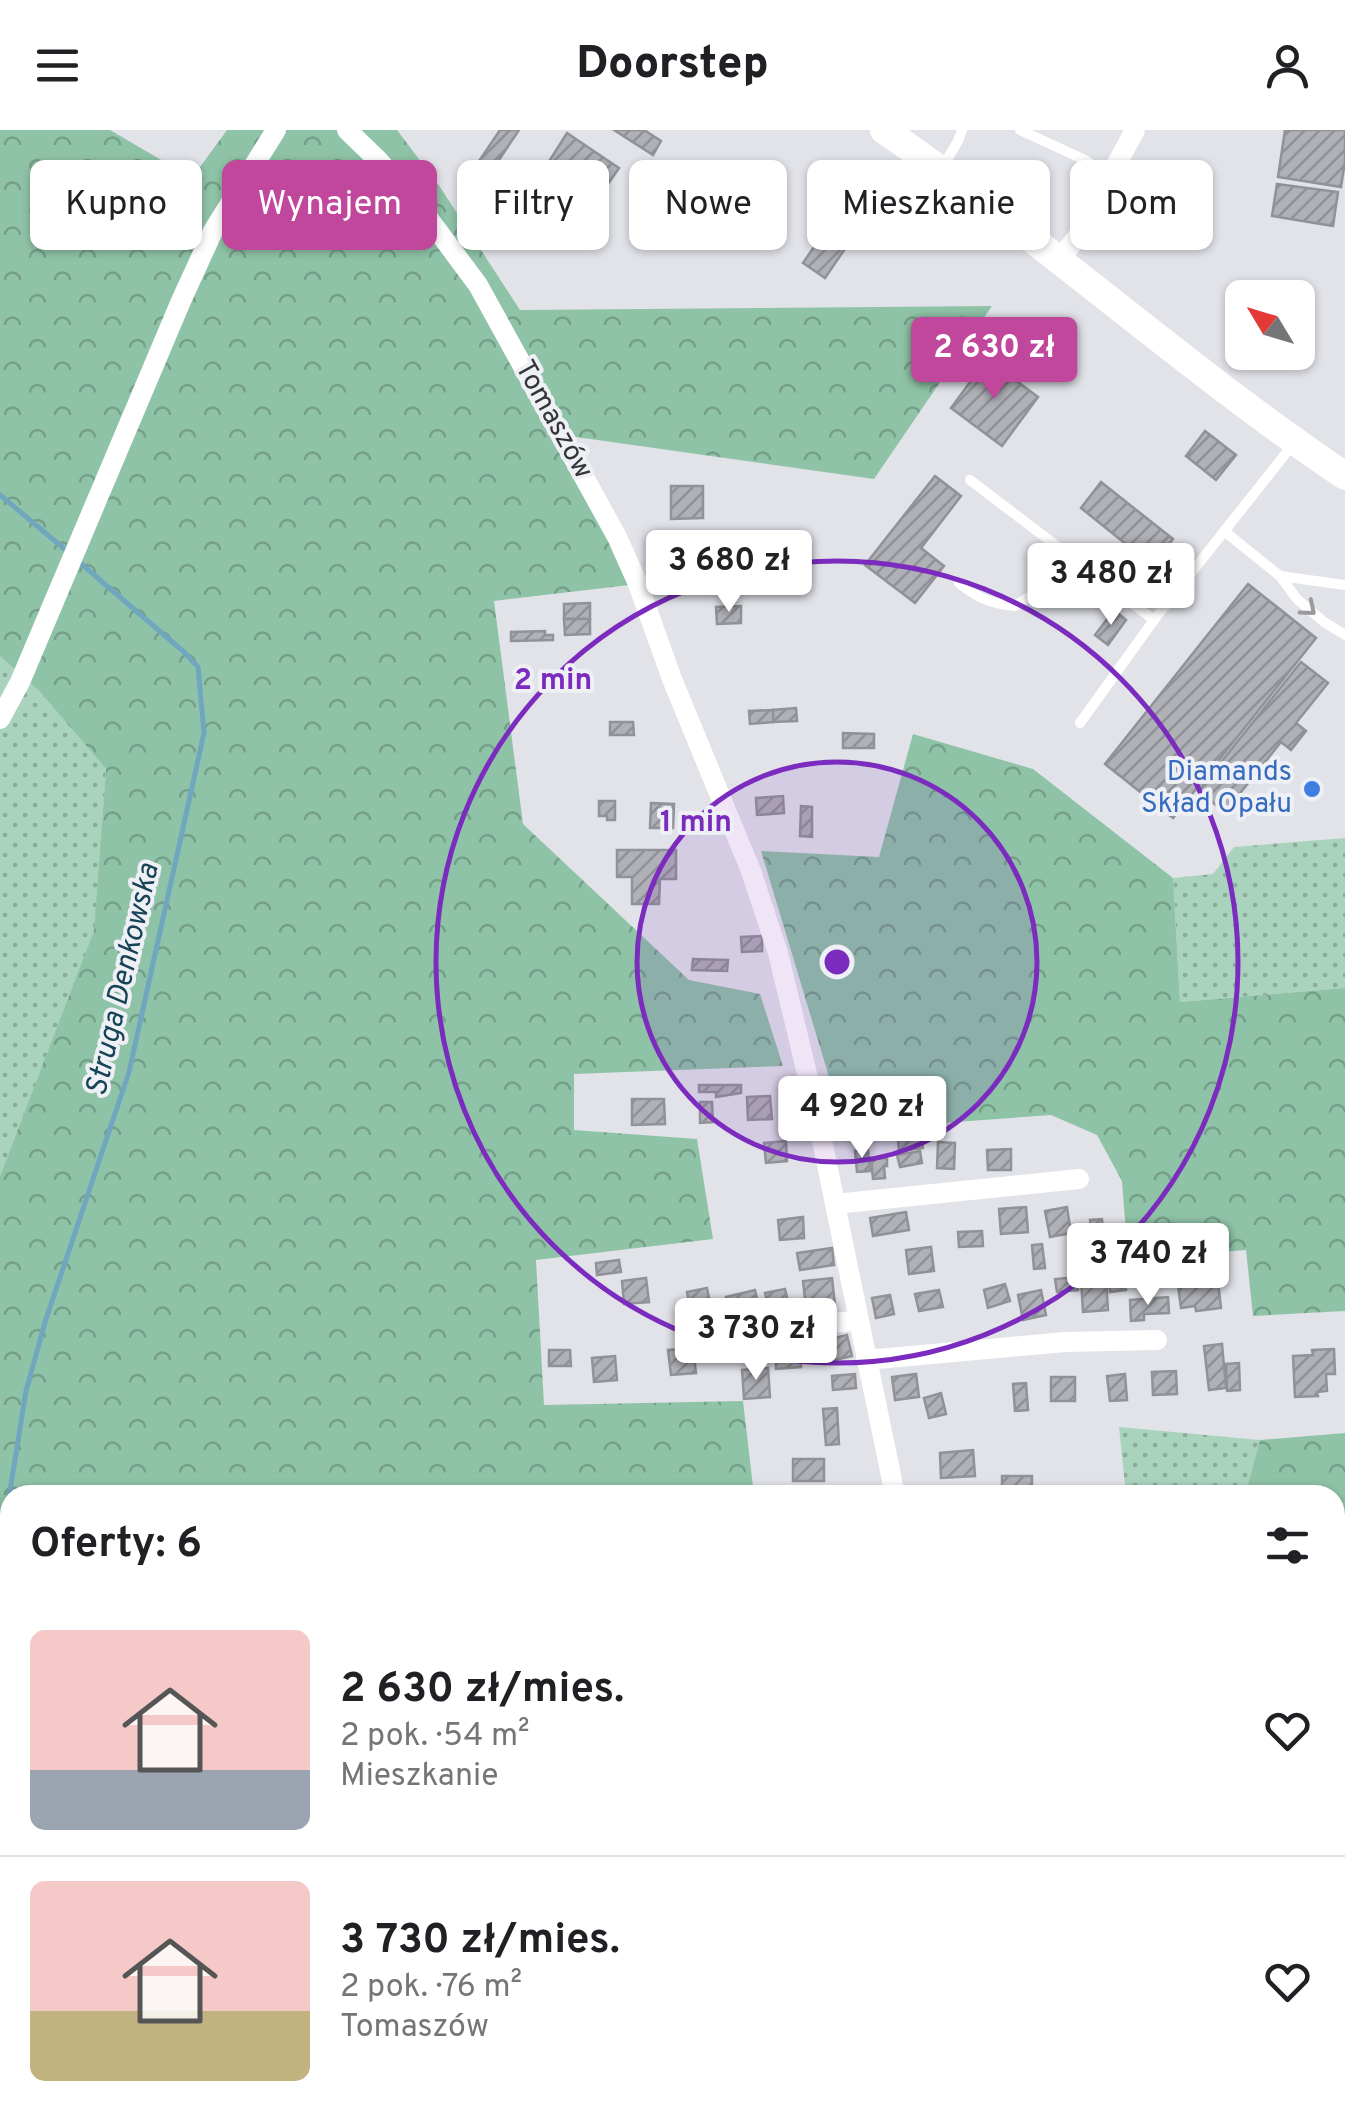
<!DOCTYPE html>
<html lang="pl">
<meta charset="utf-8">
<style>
:root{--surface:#fff;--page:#f2f2f2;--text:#202124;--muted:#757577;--line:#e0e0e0;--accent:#c0479b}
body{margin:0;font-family:Overpass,sans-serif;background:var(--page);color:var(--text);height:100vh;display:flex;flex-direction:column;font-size:38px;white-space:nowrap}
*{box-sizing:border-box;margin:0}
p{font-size:32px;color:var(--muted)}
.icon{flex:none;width:55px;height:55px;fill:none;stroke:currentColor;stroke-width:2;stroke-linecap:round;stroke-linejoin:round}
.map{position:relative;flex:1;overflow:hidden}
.side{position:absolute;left:0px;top:1355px;width:1345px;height:640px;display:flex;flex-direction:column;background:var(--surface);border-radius:30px 30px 0 0;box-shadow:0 2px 8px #0004}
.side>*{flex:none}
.top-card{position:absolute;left:30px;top:30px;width:1285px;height:90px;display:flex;gap:20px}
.needle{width:65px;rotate:308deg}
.buttons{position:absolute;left:1225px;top:150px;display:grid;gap:20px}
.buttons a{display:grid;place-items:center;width:90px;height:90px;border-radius:15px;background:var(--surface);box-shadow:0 2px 8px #0004;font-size:50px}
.price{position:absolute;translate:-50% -85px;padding:0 22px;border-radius:10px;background:#fff;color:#222;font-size:32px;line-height:65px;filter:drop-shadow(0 2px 5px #0008)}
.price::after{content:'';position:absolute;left:50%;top:60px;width:30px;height:22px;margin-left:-15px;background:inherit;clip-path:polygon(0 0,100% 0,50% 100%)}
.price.current{background:var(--accent);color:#fff}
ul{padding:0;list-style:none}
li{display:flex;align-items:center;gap:30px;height:250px;padding:0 30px}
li+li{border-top:2px solid var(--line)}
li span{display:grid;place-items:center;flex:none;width:280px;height:200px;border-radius:15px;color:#555}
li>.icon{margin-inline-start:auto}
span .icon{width:120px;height:120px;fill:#fffc;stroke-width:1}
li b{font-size:42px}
h2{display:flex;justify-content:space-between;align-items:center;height:120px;padding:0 30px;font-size:42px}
.chip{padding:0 35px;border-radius:15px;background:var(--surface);box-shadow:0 2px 8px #0004;font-size:35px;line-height:90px}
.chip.current{background:var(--accent);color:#fff}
header{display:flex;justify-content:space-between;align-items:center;height:130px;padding:0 30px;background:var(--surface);font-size:45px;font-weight:800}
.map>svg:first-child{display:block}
.grass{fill:url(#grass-dots)}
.forest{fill:url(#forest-crowns)}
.water{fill:#70a7be}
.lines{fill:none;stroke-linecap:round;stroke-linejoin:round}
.stream{stroke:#70a7be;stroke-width:5}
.building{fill:url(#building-hatch);stroke:#909297;stroke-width:2.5}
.service{stroke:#fff;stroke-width:10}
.minor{stroke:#fff;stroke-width:20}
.secondary{stroke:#fff;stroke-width:28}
.oneway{stroke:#9a9a9b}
.ring{fill:none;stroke:#7b2cbf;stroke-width:5}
.shop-dot{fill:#3f7fe0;stroke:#eef0f6;stroke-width:4}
.labels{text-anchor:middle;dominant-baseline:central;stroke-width:8;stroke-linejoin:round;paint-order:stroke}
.street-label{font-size:28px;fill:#343537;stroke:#eef0f6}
.shop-label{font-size:28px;fill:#366cbe;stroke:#eef0f6;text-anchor:end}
.water-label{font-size:30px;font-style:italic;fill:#164456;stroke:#eef0f6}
.centre{fill:#7b2cbf;stroke:#eef0f6;stroke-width:5}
.ring-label{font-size:30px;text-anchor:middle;font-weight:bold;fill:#7b2cbf;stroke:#eef0f6;stroke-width:8;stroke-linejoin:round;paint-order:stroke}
</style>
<header><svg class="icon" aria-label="menu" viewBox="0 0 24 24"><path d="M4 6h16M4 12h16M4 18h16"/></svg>Doorstep<svg class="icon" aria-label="person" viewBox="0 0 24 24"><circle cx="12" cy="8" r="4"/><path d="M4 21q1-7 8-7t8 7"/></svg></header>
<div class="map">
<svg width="1345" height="1995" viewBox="0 0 1345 1995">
<defs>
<pattern id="grass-dots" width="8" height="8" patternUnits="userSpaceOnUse" patternTransform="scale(2.5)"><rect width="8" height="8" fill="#aad3bd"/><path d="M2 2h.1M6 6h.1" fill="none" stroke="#8bac9a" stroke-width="1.8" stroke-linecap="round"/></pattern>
<pattern id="forest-crowns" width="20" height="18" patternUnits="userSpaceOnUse" patternTransform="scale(2.5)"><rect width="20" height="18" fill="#8fc3a7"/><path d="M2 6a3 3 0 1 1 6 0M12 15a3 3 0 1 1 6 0" fill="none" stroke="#769f89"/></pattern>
<pattern id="building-hatch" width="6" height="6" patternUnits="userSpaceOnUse" patternTransform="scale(2.5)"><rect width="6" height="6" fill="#b0b1b7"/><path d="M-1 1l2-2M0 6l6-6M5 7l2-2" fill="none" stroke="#909196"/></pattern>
</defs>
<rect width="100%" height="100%" fill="#e1e3e9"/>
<g class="grass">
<path d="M 0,526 L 40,562 L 106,639 L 95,801 L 0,1046 Z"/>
<path d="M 1345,708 L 1345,858 L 1180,872 L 1173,748 L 1213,744 L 1234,717 Z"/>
<path d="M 1119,1297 L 1260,1310 L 1245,1365 L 1126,1365 Z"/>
<path d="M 1345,1529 L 1345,1896 L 1335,1898 L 1335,1530 Z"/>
<path d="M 10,1721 L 10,1985 L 81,1985 L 84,1995 L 0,1995 L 0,1729 Z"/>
<path d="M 485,1985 L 961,1985 L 967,1995 L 411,1995 Z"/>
</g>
<g class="forest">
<path d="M 0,0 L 110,0 L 192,48 L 227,0 L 397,0 L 440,57 L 520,180 L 992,176 L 874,349 L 562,305 L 638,454 L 494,471 L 523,694 L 689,850 L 760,864 L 783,936 L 574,944 L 574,1000 L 697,1009 L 713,1109 L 536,1130 L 544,1275 L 743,1271 L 754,1365 L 10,1365 L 10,1610 L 0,1611 L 0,1046 L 94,801 L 106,639 L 40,562 L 0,526 Z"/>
<path d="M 913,604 L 1033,639 L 1173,748 L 1180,872 L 1345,858 L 1345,1181 L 1253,1186 L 1246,1120 L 1128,1129 L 1122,1051 L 1097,1005 L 1051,985 L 845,1000 L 761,721 L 879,727 Z"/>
<path d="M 1345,1303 L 1345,1529 L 1335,1530 L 1335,1365 L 1245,1365 L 1260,1310 Z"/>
</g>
<path class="water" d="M 738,1985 L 949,1985 L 954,1995 L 735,1995 L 734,1989 Z"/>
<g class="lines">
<g class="stream">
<path d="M 0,365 L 67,421"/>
<path d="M 0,1423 L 26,1261 L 46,1189 L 129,942 L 204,603 L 198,537 L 184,522 L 79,432"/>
<path d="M 0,1680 L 10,1695"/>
<path d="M 1335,1880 L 1345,1879"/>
<path d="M 81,1985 L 84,1995"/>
<path d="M 411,1995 L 485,1985"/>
</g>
</g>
<g class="building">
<path d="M 500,0 L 519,0 L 476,64 L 463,55 Z"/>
<path d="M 614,0 L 644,0 L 661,11 L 653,25 Z"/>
<path d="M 1285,0 L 1345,0 L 1345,31 L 1341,57 L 1278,47 Z"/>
<path d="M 567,3 L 619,38 L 601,64 L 550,30 Z"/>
<path d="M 695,39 L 729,62 L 713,87 L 678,65 Z"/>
<path d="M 1277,54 L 1338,62 L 1333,96 L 1272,86 Z"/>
<path d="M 534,73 L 573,98 L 563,113 L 524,88 Z"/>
<path d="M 831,92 L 853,107 L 825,148 L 803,133 Z"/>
<path d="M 987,229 L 1038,267 L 1002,316 L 951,278 Z"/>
<path d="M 1205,301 L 1236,325 L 1216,350 L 1186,326 Z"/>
<path d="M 935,346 L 961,366 L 921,418 L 944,436 L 915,473 L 865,435 Z"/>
<path d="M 1101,352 L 1173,409 L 1152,435 L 1081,378 Z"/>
<path d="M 671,356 L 703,356 L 703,388 L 671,389 Z"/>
<path d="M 1248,454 L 1316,508 L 1173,688 L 1105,634 Z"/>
<path d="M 590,473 L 590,489 L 564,489 L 564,474 Z"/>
<path d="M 741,476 L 741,493 L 717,494 L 716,477 Z"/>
<path d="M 1114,480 L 1126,490 L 1108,515 L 1095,505 Z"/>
<path d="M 564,489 L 590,489 L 590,504 L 565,505 Z"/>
<path d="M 545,501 L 545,505 L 553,505 L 553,510 L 511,511 L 511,502 Z"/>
<path d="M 1301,532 L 1328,553 L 1296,593 L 1306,601 L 1291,620 L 1281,612 L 1225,682 L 1198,661 Z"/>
<path d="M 796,578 L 797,591 L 773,592 L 773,580 Z"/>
<path d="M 773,580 L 773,592 L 750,594 L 749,581 Z"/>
<path d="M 610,592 L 633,592 L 634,605 L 610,605 Z"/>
<path d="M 843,603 L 874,604 L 874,618 L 843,618 Z"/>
<path d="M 783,666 L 784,683 L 757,685 L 756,668 Z"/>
<path d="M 599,671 L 615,671 L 615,690 L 607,690 L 607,686 L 599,686 Z"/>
<path d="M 651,673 L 674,674 L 673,698 L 650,698 Z"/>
<path d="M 801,676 L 812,677 L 812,707 L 800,706 Z"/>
<path d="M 617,720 L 676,720 L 676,749 L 660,749 L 659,774 L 632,774 L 632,747 L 617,747 Z"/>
<path d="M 762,806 L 762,821 L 742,822 L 741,807 Z"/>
<path d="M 693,829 L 728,830 L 727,841 L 692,840 Z"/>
<path d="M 699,955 L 741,955 L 741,963 L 716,967 L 716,962 L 699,962 Z"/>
<path d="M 770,966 L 772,989 L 748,990 L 747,967 Z"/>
<path d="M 632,969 L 664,969 L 665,994 L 632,995 Z"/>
<path d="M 700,972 L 712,972 L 713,992 L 700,993 Z"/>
<path d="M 921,1007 L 923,1018 L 899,1021 L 898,1010 Z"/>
<path d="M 786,1011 L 787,1031 L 766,1033 L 764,1013 Z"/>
<path d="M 938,1012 L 955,1013 L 954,1039 L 937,1038 Z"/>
<path d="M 1011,1019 L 1011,1040 L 988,1040 L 987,1020 Z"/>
<path d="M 868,1020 L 870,1041 L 857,1042 L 855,1021 Z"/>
<path d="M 920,1021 L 922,1033 L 900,1037 L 897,1025 Z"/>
<path d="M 887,1028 L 887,1036 L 884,1036 L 885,1048 L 873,1049 L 871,1029 Z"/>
<path d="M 1026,1077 L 1028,1102 L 1001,1104 L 999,1079 Z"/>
<path d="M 1067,1077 L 1071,1103 L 1050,1107 L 1045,1081 Z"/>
<path d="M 906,1082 L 909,1100 L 873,1106 L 870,1088 Z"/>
<path d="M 803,1087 L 804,1108 L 780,1110 L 778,1090 Z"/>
<path d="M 1102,1089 L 1106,1131 L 1095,1132 L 1090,1090 Z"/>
<path d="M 982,1101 L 983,1116 L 959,1117 L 958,1102 Z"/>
<path d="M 1042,1114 L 1045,1138 L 1034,1139 L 1032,1115 Z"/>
<path d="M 931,1117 L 934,1141 L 909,1144 L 906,1120 Z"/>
<path d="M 832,1118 L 834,1135 L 800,1140 L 797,1123 Z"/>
<path d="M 619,1130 L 621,1142 L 597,1145 L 596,1133 Z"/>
<path d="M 1125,1142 L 1126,1160 L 1110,1162 L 1109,1144 Z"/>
<path d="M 1217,1144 L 1221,1178 L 1196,1181 L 1195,1176 L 1181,1178 L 1178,1155 L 1193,1154 L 1192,1147 Z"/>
<path d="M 1077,1147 L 1078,1160 L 1057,1162 L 1055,1149 Z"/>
<path d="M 646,1148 L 649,1172 L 624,1174 L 622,1151 Z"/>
<path d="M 832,1148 L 835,1175 L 806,1178 L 803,1151 Z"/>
<path d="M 1106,1148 L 1108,1180 L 1083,1182 L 1081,1150 Z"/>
<path d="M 1005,1154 L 1010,1171 L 988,1178 L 984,1160 Z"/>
<path d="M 707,1158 L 711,1179 L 691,1183 L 687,1162 Z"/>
<path d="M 785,1159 L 792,1188 L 772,1192 L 765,1163 Z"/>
<path d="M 755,1160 L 761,1186 L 731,1192 L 726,1167 Z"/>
<path d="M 939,1160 L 943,1177 L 919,1181 L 915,1164 Z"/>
<path d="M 1041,1160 L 1046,1185 L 1023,1190 L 1018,1165 Z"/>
<path d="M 890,1165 L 894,1184 L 876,1188 L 872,1168 Z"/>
<path d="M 1168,1167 L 1169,1183 L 1144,1184 L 1144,1190 L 1131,1191 L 1130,1170 Z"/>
<path d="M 847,1205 L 852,1226 L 822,1233 L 817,1212 Z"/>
<path d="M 799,1212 L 801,1237 L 776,1239 L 775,1214 Z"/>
<path d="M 1222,1214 L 1226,1258 L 1209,1260 L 1204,1216 Z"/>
<path d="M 693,1218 L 696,1243 L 671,1245 L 668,1220 Z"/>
<path d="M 1334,1219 L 1335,1244 L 1326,1244 L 1327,1261 L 1317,1262 L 1318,1266 L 1295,1267 L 1293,1226 L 1313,1225 L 1312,1220 Z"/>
<path d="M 549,1220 L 570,1220 L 571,1236 L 549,1236 Z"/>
<path d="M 615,1226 L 617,1250 L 594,1252 L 592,1228 Z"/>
<path d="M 1239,1233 L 1240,1260 L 1227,1261 L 1226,1234 Z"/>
<path d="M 768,1238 L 770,1267 L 744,1269 L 742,1240 Z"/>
<path d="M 1176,1241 L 1177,1264 L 1153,1265 L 1152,1242 Z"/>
<path d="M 855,1244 L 856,1258 L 833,1260 L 832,1246 Z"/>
<path d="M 916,1244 L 919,1267 L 895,1270 L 892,1247 Z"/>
<path d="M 1125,1244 L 1127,1270 L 1110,1271 L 1107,1246 Z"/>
<rect x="1051" y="1247" width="24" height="24"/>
<path d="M 1026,1253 L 1028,1280 L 1015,1281 L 1013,1254 Z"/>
<path d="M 941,1263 L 946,1284 L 929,1288 L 924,1268 Z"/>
<path d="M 837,1278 L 839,1314 L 826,1315 L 823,1279 Z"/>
<path d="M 973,1320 L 975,1346 L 941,1348 L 940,1323 Z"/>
<rect x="793" y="1329" width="31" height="22"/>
<rect x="1002" y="1346" width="30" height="13"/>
<rect x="989" y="1359" width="24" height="6"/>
<path d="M 1068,1985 L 1080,1986 L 1078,1995 L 1065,1995 Z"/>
</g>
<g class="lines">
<g class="service">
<path d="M 1020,0 L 1085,30 L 1109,47"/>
<path d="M 942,38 L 958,11 L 962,0"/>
<path d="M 970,350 L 1154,490"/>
<path d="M 1224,401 L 1280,446 L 1297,469 L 1324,492 L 1345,505"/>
<path d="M 1280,446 L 1345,455"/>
<path d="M 959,453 C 977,468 992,474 1015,476 L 1046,456 L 1072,428"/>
<path d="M 1080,593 L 1154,490 L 1294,313"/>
</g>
<g class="minor">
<path d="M 347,0 L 378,30 L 414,69 L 478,155 L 617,407 L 638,454 L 672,549 L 751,741 L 778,823 L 817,985 L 835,1074 L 1079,1049"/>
<path d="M 1060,129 L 1078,106 L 1135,0"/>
<path d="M 0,589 L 20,552 L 181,171 L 213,101 L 276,0"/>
<path d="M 835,1074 L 895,1365"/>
<path d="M 686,1201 L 859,1191"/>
<path d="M 866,1230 L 1065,1212 L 1157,1210"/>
<path d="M 0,1611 L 10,1610"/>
<path d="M 974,1985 L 978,1995"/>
</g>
<path class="secondary" d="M 884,0 C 1043,109 1186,239 1345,346"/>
</g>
<defs><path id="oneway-chevron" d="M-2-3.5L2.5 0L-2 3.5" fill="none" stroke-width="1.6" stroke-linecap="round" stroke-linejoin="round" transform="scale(2.5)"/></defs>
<use class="oneway" href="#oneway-chevron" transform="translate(1309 479) rotate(40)"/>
<circle cx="837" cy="832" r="200" fill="#7b2cbf" fill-opacity=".12"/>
<g class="ring">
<circle cx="837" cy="832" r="200"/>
<circle cx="837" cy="832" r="401"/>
</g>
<circle class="shop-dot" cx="1312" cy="659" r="10"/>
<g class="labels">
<g class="street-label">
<text transform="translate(553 290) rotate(61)">Tomaszów</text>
</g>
<g class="shop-label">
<text x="1292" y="643">Diamands<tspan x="1292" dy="32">Skład Opału</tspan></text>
</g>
<g class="water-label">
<text transform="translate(124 850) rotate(-77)">Struga Denkowska</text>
</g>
</g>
<circle cx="837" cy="832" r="15" class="centre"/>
<g class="ring-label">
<text x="553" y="559">2 min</text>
<text x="696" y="701">1 min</text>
</g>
</svg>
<div class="buttons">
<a><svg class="needle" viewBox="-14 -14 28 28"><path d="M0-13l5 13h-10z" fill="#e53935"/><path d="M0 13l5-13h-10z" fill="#757577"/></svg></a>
</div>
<b class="price current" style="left:994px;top:272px">2 630 zł</b>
<b class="price" style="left:729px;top:485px">3 680 zł</b>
<b class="price" style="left:1111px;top:498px">3 480 zł</b>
<b class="price" style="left:862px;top:1031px">4 920 zł</b>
<b class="price" style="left:1148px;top:1178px">3 740 zł</b>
<b class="price" style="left:756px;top:1253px">3 730 zł</b>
<div class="top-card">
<a class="chip">Kupno</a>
<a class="chip current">Wynajem</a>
<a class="chip">Filtry</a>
<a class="chip">Nowe</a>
<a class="chip">Mieszkanie</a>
<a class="chip">Dom</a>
</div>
<section class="side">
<h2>Oferty: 6<svg class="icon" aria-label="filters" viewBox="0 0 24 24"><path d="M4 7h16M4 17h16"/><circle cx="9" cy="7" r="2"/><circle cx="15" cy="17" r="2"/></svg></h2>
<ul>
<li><span style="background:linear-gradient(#f6c9c9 70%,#9aa5b1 0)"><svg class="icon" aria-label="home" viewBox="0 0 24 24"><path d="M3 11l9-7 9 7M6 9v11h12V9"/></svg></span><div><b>2 630 zł/mies.</b><p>2 pok. · 54 m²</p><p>Mieszkanie</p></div><svg class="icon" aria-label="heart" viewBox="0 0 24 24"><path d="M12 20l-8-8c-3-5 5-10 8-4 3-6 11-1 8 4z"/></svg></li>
<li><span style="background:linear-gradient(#f6c9c9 65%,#c2b280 0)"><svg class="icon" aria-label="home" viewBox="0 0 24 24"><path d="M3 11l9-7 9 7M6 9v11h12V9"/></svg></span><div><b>3 730 zł/mies.</b><p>2 pok. · 76 m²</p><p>Tomaszów</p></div><svg class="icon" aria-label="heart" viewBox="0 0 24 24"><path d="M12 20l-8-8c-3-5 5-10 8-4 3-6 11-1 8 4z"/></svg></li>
</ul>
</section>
</div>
